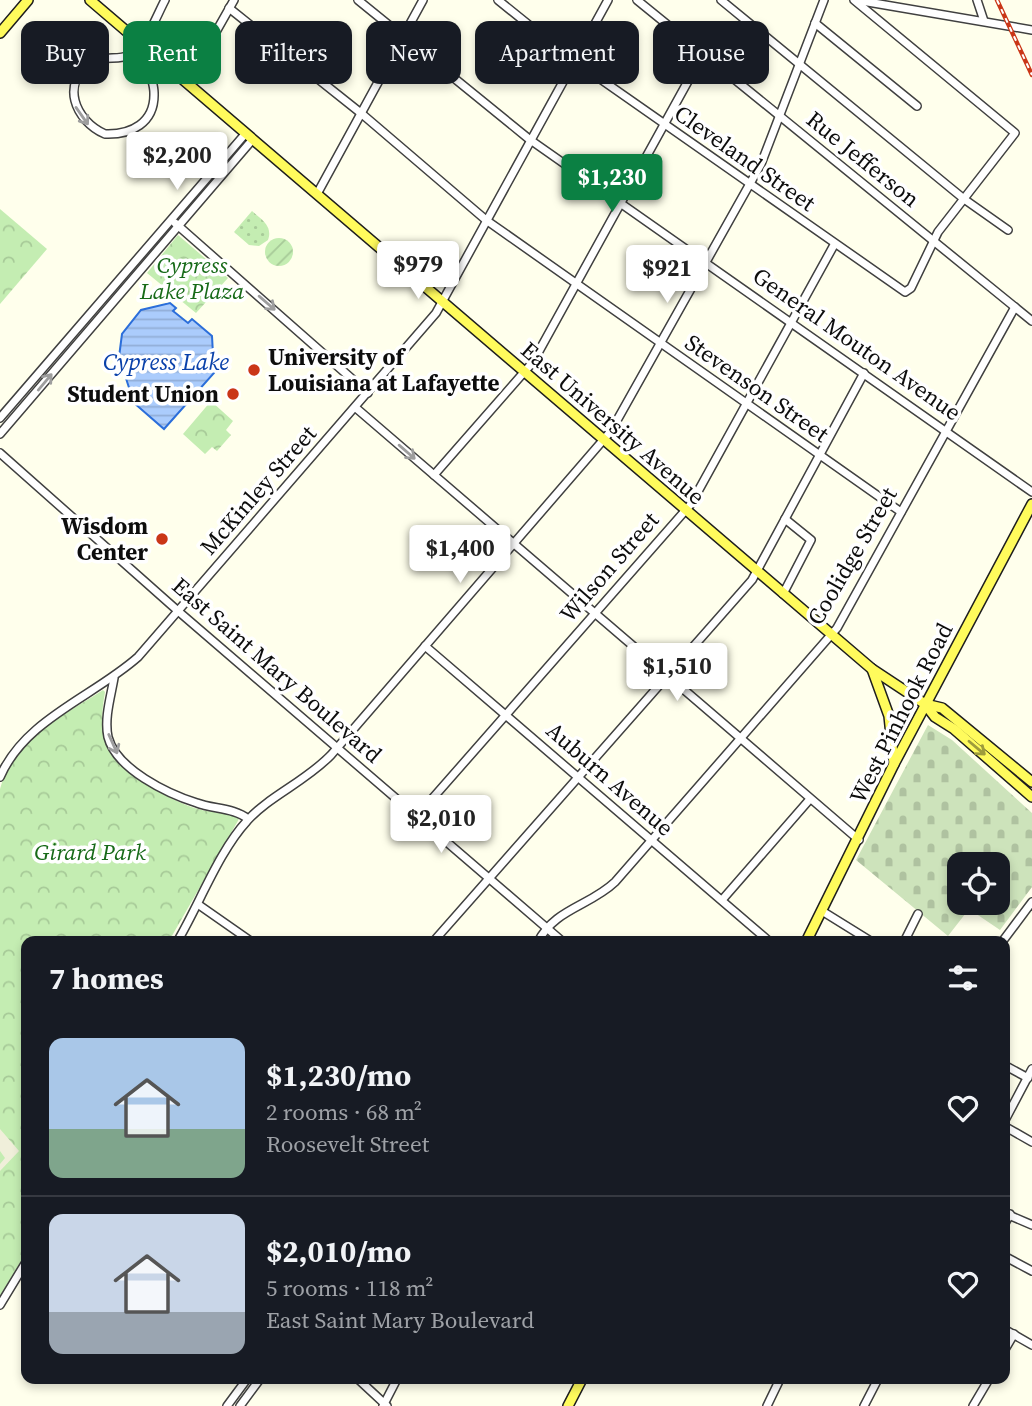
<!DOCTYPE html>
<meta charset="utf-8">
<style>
:root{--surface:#171b24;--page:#242831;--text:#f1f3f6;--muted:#9ea1a6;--line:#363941;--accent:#0b8043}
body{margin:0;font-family:"Source Serif 4",serif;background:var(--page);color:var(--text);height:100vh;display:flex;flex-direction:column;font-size:26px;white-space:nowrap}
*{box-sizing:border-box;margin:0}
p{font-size:23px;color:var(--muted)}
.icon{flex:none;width:38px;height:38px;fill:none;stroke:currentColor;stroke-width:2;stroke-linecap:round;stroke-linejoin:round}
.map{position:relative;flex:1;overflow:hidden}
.details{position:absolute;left:21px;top:936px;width:989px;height:448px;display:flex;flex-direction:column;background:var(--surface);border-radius:14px;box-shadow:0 4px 10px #0003}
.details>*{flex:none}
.guide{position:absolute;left:21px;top:21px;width:990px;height:63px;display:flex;gap:14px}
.tools{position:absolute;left:947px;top:852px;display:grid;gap:14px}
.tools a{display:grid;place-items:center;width:63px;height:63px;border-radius:14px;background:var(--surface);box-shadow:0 4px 10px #0003;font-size:35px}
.price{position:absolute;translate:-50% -60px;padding:0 16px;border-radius:7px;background:#fff;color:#222;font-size:23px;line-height:46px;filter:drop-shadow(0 2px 4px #0008)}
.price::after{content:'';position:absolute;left:50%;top:42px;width:21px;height:16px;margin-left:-10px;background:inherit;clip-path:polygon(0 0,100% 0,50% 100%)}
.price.active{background:var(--accent);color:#fff}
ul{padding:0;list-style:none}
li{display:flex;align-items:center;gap:21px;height:175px;padding:0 28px}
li+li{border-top:2px solid var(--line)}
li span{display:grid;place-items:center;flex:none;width:196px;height:140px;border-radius:14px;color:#555}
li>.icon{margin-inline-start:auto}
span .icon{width:84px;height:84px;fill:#fffc;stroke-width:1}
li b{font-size:30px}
h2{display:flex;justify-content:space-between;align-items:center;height:84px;padding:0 28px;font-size:30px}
.chip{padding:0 24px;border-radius:14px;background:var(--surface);box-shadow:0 4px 10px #0003;font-size:24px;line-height:63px}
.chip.active{background:var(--accent);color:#fff}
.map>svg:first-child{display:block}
.grass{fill:url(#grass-dots)}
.cemetery{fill:url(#cemetery-stones);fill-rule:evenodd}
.park{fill:url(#park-crowns)}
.garden{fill:url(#garden-furrows)}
.plaza{fill:#f0efda}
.water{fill:url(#water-rules);stroke:#2b6eda;stroke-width:2}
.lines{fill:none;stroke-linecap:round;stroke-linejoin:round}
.minor-casing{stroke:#404040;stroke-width:10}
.major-casing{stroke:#1e1e1e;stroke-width:12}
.minor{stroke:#fff;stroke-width:7}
.major{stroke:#fffb5c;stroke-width:9}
.rail-casing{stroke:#ca3617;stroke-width:4.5}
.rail{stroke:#fff;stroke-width:2;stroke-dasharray:5;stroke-linecap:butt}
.oneway{stroke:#9e9e9e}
.oneway2{stroke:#9e9c3c}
.poi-dot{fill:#ca3617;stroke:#fff;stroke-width:2.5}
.labels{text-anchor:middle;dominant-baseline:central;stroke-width:7;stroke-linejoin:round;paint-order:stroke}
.street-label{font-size:23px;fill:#0d0d0d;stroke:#fff}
.park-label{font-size:23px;font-style:italic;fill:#176a18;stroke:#fff}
.poi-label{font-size:23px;font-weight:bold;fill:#0d0d0d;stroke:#fff;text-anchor:end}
.water-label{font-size:24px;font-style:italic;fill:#0a41aa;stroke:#fff}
</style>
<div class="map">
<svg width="1032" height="1406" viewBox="0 0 1032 1406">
<defs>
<pattern id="grass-dots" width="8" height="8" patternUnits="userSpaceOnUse" patternTransform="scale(1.75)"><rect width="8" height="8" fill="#c4edb2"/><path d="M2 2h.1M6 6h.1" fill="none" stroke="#a7ca98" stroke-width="1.8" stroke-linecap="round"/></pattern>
<pattern id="cemetery-stones" width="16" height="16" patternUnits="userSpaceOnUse" patternTransform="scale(1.75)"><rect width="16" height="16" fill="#cde3bb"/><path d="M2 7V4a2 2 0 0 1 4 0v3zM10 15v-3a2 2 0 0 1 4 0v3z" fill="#afc2a0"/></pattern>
<pattern id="park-crowns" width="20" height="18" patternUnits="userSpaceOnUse" patternTransform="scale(1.75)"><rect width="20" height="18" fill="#c4edb2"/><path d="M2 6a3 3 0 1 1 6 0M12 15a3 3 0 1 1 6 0" fill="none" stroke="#a7ca98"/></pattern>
<pattern id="garden-furrows" width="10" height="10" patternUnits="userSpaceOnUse" patternTransform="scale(1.75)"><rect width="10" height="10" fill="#c4edb2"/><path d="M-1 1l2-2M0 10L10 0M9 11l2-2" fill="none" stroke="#a7ca98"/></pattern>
<pattern id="water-rules" width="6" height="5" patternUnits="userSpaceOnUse" patternTransform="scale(1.75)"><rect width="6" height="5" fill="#abccfc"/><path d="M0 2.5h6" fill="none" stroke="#92aed7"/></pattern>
</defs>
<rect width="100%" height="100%" fill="#ffffec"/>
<path class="grass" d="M 252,211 C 262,220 273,226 268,240 L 259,246 L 249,245 L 234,232 Z"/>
<path class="cemetery" d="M 928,725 L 952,740 L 1032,813 L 1032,887 L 1000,930 L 969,909 L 948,936 L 856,860 ZM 959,864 L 998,864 L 998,903 L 959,903 Z"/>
<g class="park">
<path d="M 0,209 L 47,249 L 0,304 Z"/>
<path d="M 178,235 L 228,278 L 196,313 L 147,273 Z"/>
<path d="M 211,401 L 233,421 L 226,430 L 231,435 L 217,451 L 212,447 L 205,454 L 183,434 Z"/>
<path d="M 103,690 L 105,692 C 96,742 107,760 149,785 C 165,795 180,804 198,809 C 210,813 229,812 239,819 L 169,941 L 26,942 L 26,1253 L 0,1296 L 0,789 C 13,739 63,716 103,690 Z"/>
</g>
<circle class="garden" cx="279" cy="252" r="14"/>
<path class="plaza" d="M 0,1129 L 19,1151 L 0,1171 L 0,1164 L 5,1158 L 0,1151 Z"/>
<path class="water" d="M 170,303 L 176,308 L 173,311 L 188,323 L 192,319 L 212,336 L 214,373 L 164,429 L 134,403 L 119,357 L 122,334 L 141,310 Z"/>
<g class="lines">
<g class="minor-casing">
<g id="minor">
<path d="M 358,0 L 529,139 L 1032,492"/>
<path d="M 498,0 L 566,55 L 905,292 L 911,288 L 938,232 L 1015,133 L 854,0"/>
<path d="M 637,0 L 1032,321"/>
<path d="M 721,0 L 964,199 L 1008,230"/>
<path d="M 856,0 L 1032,30"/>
<path d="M 977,0 L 984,21"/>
<path d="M 229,8 L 362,114 L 486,220 L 901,512"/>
<path d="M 815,23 L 917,106"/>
<path d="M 160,60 L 150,71 C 151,79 154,85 154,93 C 155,123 131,135 105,134 C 75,121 59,82 93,62 C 104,55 119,61 129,55 C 147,44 156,17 165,0"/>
<path d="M 187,83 L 234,0"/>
<path d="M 317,194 L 423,0"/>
<path d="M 175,223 L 368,393"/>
<path d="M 356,408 L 859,840"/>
<path d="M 0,418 L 246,133"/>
<path d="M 0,434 L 253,139"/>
<path d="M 0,453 L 178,611 L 563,942"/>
<path d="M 434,475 L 533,362 L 703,54"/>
<path d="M 783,594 L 811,540 L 785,519"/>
<path d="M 425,646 L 770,942"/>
<path d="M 114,678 C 111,696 104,718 108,737 C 116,769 168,794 197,803 C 213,809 235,808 248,819"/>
<path d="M 0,777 C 25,719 93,697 138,657 L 436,313 L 608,0"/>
<path d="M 417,816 L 691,504 L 834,245"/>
<path d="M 722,900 L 810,799"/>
<path d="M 199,905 L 252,942"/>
<path d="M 822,911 L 872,942"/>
<path d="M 177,942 C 199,905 219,851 247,821 C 269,796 305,782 331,755 L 611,431 L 761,164 L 824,0"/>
<path d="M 433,942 L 752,580 L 864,373"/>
<path d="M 538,942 C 554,909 590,906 615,882 L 837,628 L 1015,307"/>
<path d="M 904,942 L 918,914"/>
<path d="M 1002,942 L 1032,902"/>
<path d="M 1004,1065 L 1028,1078"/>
<path d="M 1004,1122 L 1032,1069"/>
<path d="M 1004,1126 L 1032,1142"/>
<path d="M 1004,1213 L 1032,1225"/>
<path d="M 1004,1225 L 1010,1214"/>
<path d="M 1004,1256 L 1032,1271"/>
<path d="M 0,1305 L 26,1262"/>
<path d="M 1004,1329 L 1032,1345"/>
<path d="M 1004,1351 L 1014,1334"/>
<path d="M 358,1379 L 387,1406"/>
<path d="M 227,1406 L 247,1379"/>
<path d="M 240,1406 L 260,1379"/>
<path d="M 383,1406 L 397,1379"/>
<path d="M 767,1406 L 780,1379"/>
<path d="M 864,1406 L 878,1379"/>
<path d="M 973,1406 L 989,1379"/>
</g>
</g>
<g class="major-casing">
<g id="major">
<path d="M 90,0 L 872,669 L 925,704 L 942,708 L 1032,782"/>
<path d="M 0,33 L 28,0"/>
<path d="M 872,669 L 889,716 L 894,764"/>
<path d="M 925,704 L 935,717 L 954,729 L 1032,797"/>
<path d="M 806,942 L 894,764 L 1032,504"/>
<path d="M 568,1406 L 582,1379"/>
</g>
</g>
<use href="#minor" class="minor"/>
<use href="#major" class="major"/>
<g class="rail-casing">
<path id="rail" d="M 997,0 L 1032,75"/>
</g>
<use href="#rail" class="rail"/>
</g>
<defs><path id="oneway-shaft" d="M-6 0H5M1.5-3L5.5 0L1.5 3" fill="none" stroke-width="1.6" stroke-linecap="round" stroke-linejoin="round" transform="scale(1.75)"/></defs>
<g class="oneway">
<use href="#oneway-shaft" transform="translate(82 116) rotate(55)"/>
<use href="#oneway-shaft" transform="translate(267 303) rotate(41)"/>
<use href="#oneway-shaft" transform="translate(45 382) rotate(-50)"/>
<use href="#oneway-shaft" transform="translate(407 452) rotate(41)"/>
<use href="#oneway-shaft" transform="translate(113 744) rotate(66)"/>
</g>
<use class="oneway2" href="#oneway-shaft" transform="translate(977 748) rotate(40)"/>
<g class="poi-dot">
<circle cx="254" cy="370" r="7"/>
<circle cx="233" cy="394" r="7"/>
<circle cx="162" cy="539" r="7"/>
</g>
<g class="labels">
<g class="street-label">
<text transform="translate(745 158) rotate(35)">Cleveland Street</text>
<text transform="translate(863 159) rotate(39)">Rue Jefferson</text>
<text transform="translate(857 344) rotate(35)">General Mouton Avenue</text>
<text transform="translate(757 388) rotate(35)">Stevenson Street</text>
<text transform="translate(613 423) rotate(41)">East University Avenue</text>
<text transform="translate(258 490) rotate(-49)">McKinley Street</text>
<text transform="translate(852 556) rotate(-60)">Coolidge Street</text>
<text transform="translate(609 567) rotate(-49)">Wilson Street</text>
<text transform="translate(277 670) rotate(41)">East Saint Mary Boulevard</text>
<text transform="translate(901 713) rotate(-63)">West Pinhook Road</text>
<text transform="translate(610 779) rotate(41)">Auburn Avenue</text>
</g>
<g class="park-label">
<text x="192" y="265">Cypress<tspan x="192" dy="26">Lake Plaza</tspan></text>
<text x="90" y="852">Girard Park</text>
</g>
<g class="poi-label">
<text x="268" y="357" text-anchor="start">University of<tspan x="268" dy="26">Louisiana at Lafayette</tspan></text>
<text x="219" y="394">Student Union</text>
<text x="148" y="526">Wisdom<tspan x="148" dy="26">Center</tspan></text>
</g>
<g class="water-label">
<text x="166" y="361">Cypress Lake</text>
</g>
</g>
</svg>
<div class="tools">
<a><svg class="icon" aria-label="locate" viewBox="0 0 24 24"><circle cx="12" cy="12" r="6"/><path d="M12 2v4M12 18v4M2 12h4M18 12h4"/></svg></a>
</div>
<b class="price" style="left:177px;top:192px">$2,200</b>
<b class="price active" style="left:612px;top:214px">$1,230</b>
<b class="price" style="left:418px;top:301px">$979</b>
<b class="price" style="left:667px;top:305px">$921</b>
<b class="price" style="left:460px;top:585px">$1,400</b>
<b class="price" style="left:677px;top:703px">$1,510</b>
<b class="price" style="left:441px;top:855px">$2,010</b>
<div class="guide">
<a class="chip">Buy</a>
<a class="chip active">Rent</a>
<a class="chip">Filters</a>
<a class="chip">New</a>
<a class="chip">Apartment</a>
<a class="chip">House</a>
</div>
<section class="details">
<h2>7 homes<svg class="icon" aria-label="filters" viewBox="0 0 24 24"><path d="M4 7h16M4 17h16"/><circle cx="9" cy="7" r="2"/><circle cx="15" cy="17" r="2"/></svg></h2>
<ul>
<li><span style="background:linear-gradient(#a9c7e8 65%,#7fa58c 0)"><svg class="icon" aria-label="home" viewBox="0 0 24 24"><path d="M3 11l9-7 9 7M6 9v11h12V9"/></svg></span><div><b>$1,230/mo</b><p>2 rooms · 68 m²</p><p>Roosevelt Street</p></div><svg class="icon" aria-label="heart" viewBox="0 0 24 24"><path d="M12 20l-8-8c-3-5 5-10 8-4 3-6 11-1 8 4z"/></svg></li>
<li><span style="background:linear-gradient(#c9d6e8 70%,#9aa5b1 0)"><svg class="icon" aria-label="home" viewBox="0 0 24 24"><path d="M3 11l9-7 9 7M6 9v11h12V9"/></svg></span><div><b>$2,010/mo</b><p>5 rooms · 118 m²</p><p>East Saint Mary Boulevard</p></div><svg class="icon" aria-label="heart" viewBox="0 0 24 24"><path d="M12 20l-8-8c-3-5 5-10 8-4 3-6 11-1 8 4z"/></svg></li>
</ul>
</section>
</div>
